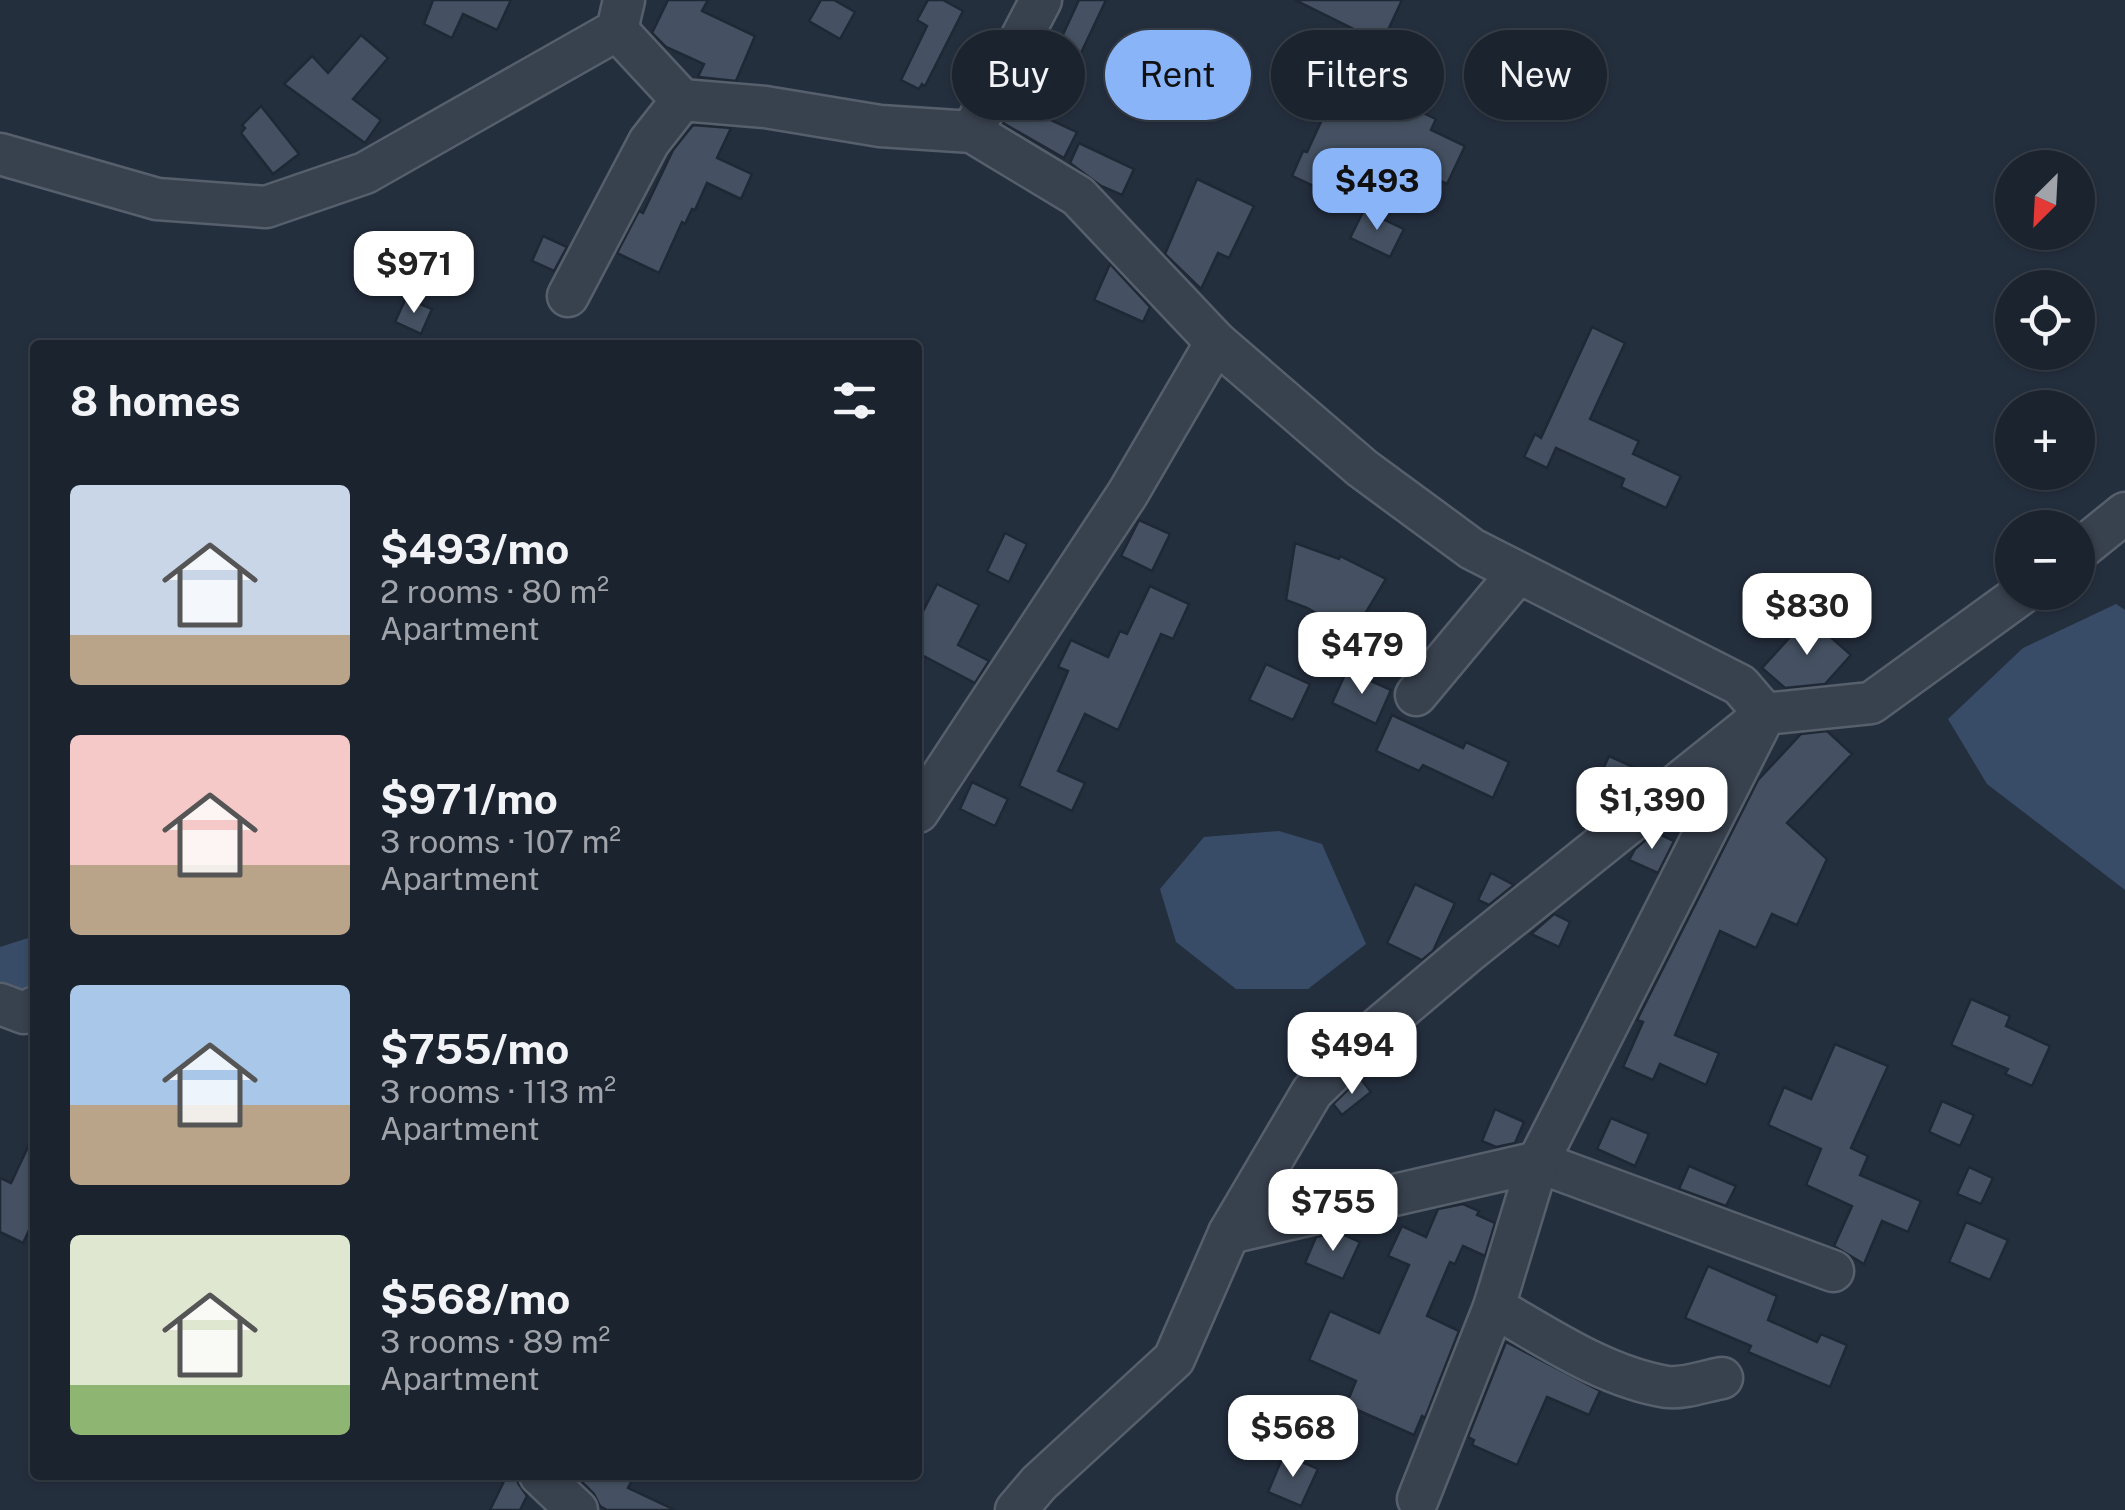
<!DOCTYPE html>
<meta charset="utf-8">
<style>
:root{--surface:#1b232e;--page:#242b36;--text:#f1f3f6;--muted:#a0a4aa;--line:#39404a;--accent:#8ab4f8}
body{margin:0;font-family:"Public Sans",sans-serif;background:var(--page);color:var(--text);height:100vh;display:flex;flex-direction:column;font-size:38px;white-space:nowrap}
*{box-sizing:border-box;margin:0}
p{font-size:32px;color:var(--muted)}
.icon{flex:none;width:55px;height:55px;fill:none;stroke:currentColor;stroke-width:2;stroke-linecap:round;stroke-linejoin:round}
.map{position:relative;flex:1;overflow:hidden}
.drawer{position:absolute;left:30px;top:340px;width:892px;height:1140px;display:flex;flex-direction:column;background:var(--surface);border-radius:10px;box-shadow:0 2px 8px #0004,0 0 0 2px var(--line)}
.drawer>*{flex:none}
.top-card{position:absolute;left:952px;top:30px;width:950px;height:90px;display:flex;gap:20px}
.needle{width:65px;rotate:204deg}
.controls{position:absolute;left:1995px;top:150px;display:grid;gap:20px}
.controls a{display:grid;place-items:center;width:100px;height:100px;border-radius:50%;background:var(--surface);box-shadow:0 2px 8px #0004,0 0 0 2px var(--line);font-size:50px}
.price{position:absolute;translate:-50% -85px;padding:0 22px;border-radius:20px;background:#fff;color:#222;font-size:32px;line-height:65px;filter:drop-shadow(0 2px 5px #0008)}
.price::after{content:'';position:absolute;left:50%;top:60px;width:30px;height:22px;margin-left:-15px;background:inherit;clip-path:polygon(0 0,100% 0,50% 100%)}
.price.current{background:var(--accent);color:#111}
ul{padding:0;list-style:none}
li{display:flex;align-items:center;gap:30px;height:250px;padding:0 40px}
li span{display:grid;place-items:center;flex:none;width:280px;height:200px;border-radius:10px;color:#555}
li>.icon{margin-inline-start:auto}
span .icon{width:120px;height:120px;fill:#fffc;stroke-width:1}
li b{font-size:42px}
h2{display:flex;justify-content:space-between;align-items:center;height:120px;padding:0 40px;font-size:42px}
.tag{padding:0 35px;border-radius:45px;background:var(--surface);box-shadow:0 2px 8px #0004,0 0 0 2px var(--line);font-size:35px;line-height:90px}
.tag.current{background:var(--accent);color:#111}
.map>svg:first-child{display:block}
.water{fill:#394c67}
.building{fill:#455162;stroke:#1f2835;stroke-width:2.5}
.lines{fill:none;stroke-linecap:round;stroke-linejoin:round}
.minor-casing{stroke:#565f6c;stroke-width:45}
.minor{stroke:#38414e;stroke-width:40}
</style>
<div class="map">
<svg width="2125" height="1510" viewBox="0 0 2125 1510">
<rect width="100%" height="100%" fill="#242f3e"/>
<g class="water">
<path d="M 2116,604 L 2125,610 L 2125,890 L 1987,784 L 1948,719 L 2023,648 Z"/>
<path d="M 1279,831 L 1322,844 L 1366,944 L 1308,989 L 1236,989 L 1176,942 L 1160,889 L 1204,837 Z"/>
<path d="M 35,920 L 35,998 L 0,1006 L 0,947 L 28,938 Z"/>
</g>
<g class="building">
<path d="M 433,0 L 511,0 L 497,30 L 463,14 L 452,38 L 424,24 Z"/>
<path d="M 668,0 L 708,0 L 702,11 L 755,36 L 736,81 L 698,77 L 704,64 L 666,47 L 652,33 Z"/>
<path d="M 821,0 L 834,0 L 855,12 L 840,39 L 809,21 Z"/>
<path d="M 928,0 L 943,0 L 963,11 L 925,86 L 922,84 L 919,89 L 901,80 L 927,26 L 917,20 Z"/>
<path d="M 1079,0 L 1106,0 L 1081,53 L 1059,43 Z"/>
<path d="M 1295,0 L 1402,0 L 1382,43 Z"/>
<path d="M 361,35 L 388,58 L 353,99 L 381,120 L 365,143 L 284,84 L 312,56 L 328,73 Z"/>
<path d="M 1357,44 L 1404,66 L 1390,97 L 1436,119 L 1431,130 L 1465,146 L 1447,184 L 1402,164 L 1377,216 L 1292,176 L 1303,151 L 1307,152 Z"/>
<path d="M 1014,103 L 1077,132 L 1064,158 L 1003,123 Z"/>
<path d="M 261,106 L 299,154 L 273,174 L 241,133 L 245,128 L 242,125 Z"/>
<path d="M 693,125 L 731,128 L 717,158 L 752,174 L 741,199 L 707,183 L 695,210 L 692,209 L 685,224 L 682,222 L 659,273 L 617,253 L 639,211 L 643,213 L 673,150 Z"/>
<path d="M 1079,143 L 1134,169 L 1122,195 L 1101,186 L 1070,163 Z"/>
<path d="M 1197,179 L 1254,206 L 1229,258 L 1218,253 L 1201,289 L 1165,254 Z"/>
<path d="M 1364,210 L 1404,229 L 1390,257 L 1350,238 Z"/>
<path d="M 543,236 L 567,247 L 554,271 L 532,261 Z"/>
<path d="M 1110,264 L 1150,307 L 1143,322 L 1094,300 Z"/>
<path d="M 406,298 L 432,309 L 421,334 L 395,322 Z"/>
<path d="M 1592,327 L 1625,343 L 1590,419 L 1639,441 L 1633,454 L 1681,476 L 1666,508 L 1621,487 L 1624,479 L 1556,448 L 1547,468 L 1524,457 L 1535,434 L 1541,438 Z"/>
<path d="M 1139,520 L 1170,534 L 1152,571 L 1121,556 Z"/>
<path d="M 1005,533 L 1027,544 L 1009,582 L 987,571 Z"/>
<path d="M 1295,543 L 1339,559 L 1340,556 L 1386,579 L 1353,634 L 1307,608 L 1286,600 Z"/>
<path d="M 937,584 L 979,605 L 958,645 L 989,661 L 975,683 L 918,653 L 918,621 Z"/>
<path d="M 1150,586 L 1189,604 L 1173,639 L 1161,634 L 1118,730 L 1085,714 L 1058,771 L 1085,783 L 1072,811 L 1019,786 L 1068,671 L 1058,667 L 1071,640 L 1108,657 L 1120,631 L 1127,634 Z"/>
<path d="M 1808,617 L 1851,655 L 1825,684 L 1785,688 L 1762,668 Z"/>
<path d="M 1266,664 L 1310,684 L 1293,720 L 1249,700 Z"/>
<path d="M 1347,670 L 1391,690 L 1376,724 L 1332,703 Z"/>
<path d="M 1392,715 L 1463,748 L 1466,742 L 1509,762 L 1493,798 L 1423,765 L 1419,771 L 1376,751 Z"/>
<path d="M 1827,731 L 1852,754 L 1787,823 L 1827,859 L 1797,925 L 1772,914 L 1756,948 L 1720,931 L 1675,1035 L 1719,1053 L 1706,1085 L 1660,1064 L 1653,1080 L 1623,1067 L 1643,1022 L 1637,1020 L 1758,780 L 1801,734 Z"/>
<path d="M 1609,756 L 1644,772 L 1638,786 L 1590,824 L 1580,819 Z"/>
<path d="M 972,782 L 1008,799 L 995,826 L 960,809 Z"/>
<path d="M 1655,832 L 1674,841 L 1658,873 L 1629,860 L 1635,849 Z"/>
<path d="M 1491,873 L 1514,885 L 1489,905 L 1478,900 Z"/>
<path d="M 1415,884 L 1455,903 L 1433,951 L 1422,960 L 1387,943 Z"/>
<path d="M 1554,914 L 1570,922 L 1559,947 L 1531,934 Z"/>
<path d="M 1971,999 L 2010,1016 L 2006,1026 L 2050,1046 L 2032,1086 L 2005,1074 L 2008,1069 L 1951,1045 Z"/>
<path d="M 1835,1044 L 1888,1066 L 1851,1148 L 1868,1156 L 1860,1175 L 1921,1201 L 1908,1232 L 1882,1221 L 1864,1264 L 1834,1246 L 1852,1206 L 1806,1185 L 1821,1149 L 1768,1125 L 1784,1087 L 1811,1099 Z"/>
<path d="M 1360,1078 L 1371,1092 L 1342,1115 L 1333,1104 Z"/>
<path d="M 1942,1101 L 1974,1115 L 1960,1146 L 1929,1132 Z"/>
<path d="M 1495,1109 L 1524,1122 L 1515,1143 L 1496,1147 L 1482,1141 Z"/>
<path d="M 1611,1118 L 1649,1134 L 1635,1166 L 1597,1149 Z"/>
<path d="M 35,1132 L 35,1218 L 23,1243 L 0,1232 L 0,1178 L 11,1183 Z"/>
<path d="M 1689,1166 L 1736,1186 L 1726,1206 L 1679,1189 Z"/>
<path d="M 1969,1167 L 1993,1178 L 1981,1204 L 1957,1194 Z"/>
<path d="M 1463,1204 L 1479,1211 L 1477,1215 L 1495,1223 L 1485,1256 L 1463,1246 L 1455,1264 L 1450,1262 L 1427,1316 L 1459,1331 L 1425,1418 L 1422,1416 L 1414,1435 L 1346,1405 L 1356,1381 L 1309,1360 L 1330,1311 L 1379,1333 L 1409,1265 L 1388,1256 L 1402,1226 L 1426,1237 L 1438,1209 Z"/>
<path d="M 1966,1222 L 2008,1240 L 1990,1280 L 1949,1262 Z"/>
<path d="M 1338,1232 L 1360,1242 L 1343,1279 L 1305,1263 L 1316,1237 Z"/>
<path d="M 1708,1266 L 1777,1296 L 1768,1320 L 1817,1342 L 1821,1334 L 1847,1345 L 1830,1387 L 1748,1352 L 1751,1346 L 1685,1318 Z"/>
<path d="M 1506,1342 L 1600,1391 L 1589,1415 L 1547,1397 L 1517,1465 L 1472,1445 L 1474,1440 L 1468,1437 Z"/>
<path d="M 1284,1454 L 1318,1469 L 1301,1506 L 1268,1492 Z"/>
<path d="M 507,1475 L 517,1475 L 518,1483 L 527,1496 L 520,1510 L 490,1510 Z"/>
<path d="M 575,1475 L 635,1475 L 628,1488 L 675,1510 L 607,1510 L 600,1506 L 594,1494 Z"/>
</g>
<g class="lines">
<g class="minor-casing">
<g id="minor">
<path d="M 617,30 L 682,100"/>
<path d="M 972,132 L 1041,0"/>
<path d="M 0,154 L 157,199 L 266,207 L 365,173 L 617,30 L 624,0"/>
<path d="M 568,296 L 649,142 L 682,100 L 765,107 L 880,126 L 972,132 L 1078,196 L 1216,342 L 1362,468 L 1472,549 L 1740,685 L 1765,714 L 1467,953 L 1376,1030 L 1312,1092 L 1229,1233 L 1174,1359 L 1039,1483 L 1016,1510"/>
<path d="M 2078,551 L 2125,513"/>
<path d="M 1416,695 L 1518,573"/>
<path d="M 918,812 L 1128,493 L 1216,342"/>
<path d="M 0,1004 L 24,1013 L 35,1007"/>
<path d="M 1229,1233 L 1538,1162 L 1833,1271"/>
<path d="M 1494,1307 C 1548,1338 1605,1377 1667,1387 C 1684,1389 1705,1381 1722,1378"/>
<path d="M 540,1475 L 577,1510"/>
<path d="M 1418,1499 L 1494,1307 L 1538,1162 L 1765,714 L 1871,703 L 2024,592"/>
</g>
</g>
<use href="#minor" class="minor"/>
</g>
</svg>
<div class="controls">
<a><svg class="needle" viewBox="-14 -14 28 28"><path d="M0-13l5 13h-10z" fill="#e53935"/><path d="M0 13l5-13h-10z" fill="#a0a4aa"/></svg></a>
<a><svg class="icon" aria-label="locate" viewBox="0 0 24 24"><circle cx="12" cy="12" r="6"/><path d="M12 2v4M12 18v4M2 12h4M18 12h4"/></svg></a>
<a>+</a>
<a>−</a>
</div>
<b class="price current" style="left:1377px;top:233px">$493</b>
<b class="price" style="left:414px;top:316px">$971</b>
<b class="price" style="left:1807px;top:658px">$830</b>
<b class="price" style="left:1362px;top:697px">$479</b>
<b class="price" style="left:1652px;top:852px">$1,390</b>
<b class="price" style="left:1352px;top:1097px">$494</b>
<b class="price" style="left:1333px;top:1254px">$755</b>
<b class="price" style="left:1293px;top:1480px">$568</b>
<div class="top-card">
<a class="tag">Buy</a>
<a class="tag current">Rent</a>
<a class="tag">Filters</a>
<a class="tag">New</a>
</div>
<section class="drawer">
<h2>8 homes<svg class="icon" aria-label="filters" viewBox="0 0 24 24"><path d="M4 7h16M4 17h16"/><circle cx="9" cy="7" r="2"/><circle cx="15" cy="17" r="2"/></svg></h2>
<ul>
<li><span style="background:linear-gradient(#c9d6e8 75%,#b9a48a 0)"><svg class="icon" aria-label="home" viewBox="0 0 24 24"><path d="M3 11l9-7 9 7M6 9v11h12V9"/></svg></span><div><b>$493/mo</b><p>2 rooms · 80 m²</p><p>Apartment</p></div></li>
<li><span style="background:linear-gradient(#f6c9c9 65%,#b9a48a 0)"><svg class="icon" aria-label="home" viewBox="0 0 24 24"><path d="M3 11l9-7 9 7M6 9v11h12V9"/></svg></span><div><b>$971/mo</b><p>3 rooms · 107 m²</p><p>Apartment</p></div></li>
<li><span style="background:linear-gradient(#a9c7e8 60%,#b9a48a 0)"><svg class="icon" aria-label="home" viewBox="0 0 24 24"><path d="M3 11l9-7 9 7M6 9v11h12V9"/></svg></span><div><b>$755/mo</b><p>3 rooms · 113 m²</p><p>Apartment</p></div></li>
<li><span style="background:linear-gradient(#dfe7d0 75%,#8fb573 0)"><svg class="icon" aria-label="home" viewBox="0 0 24 24"><path d="M3 11l9-7 9 7M6 9v11h12V9"/></svg></span><div><b>$568/mo</b><p>3 rooms · 89 m²</p><p>Apartment</p></div></li>
</ul>
</section>
</div>
